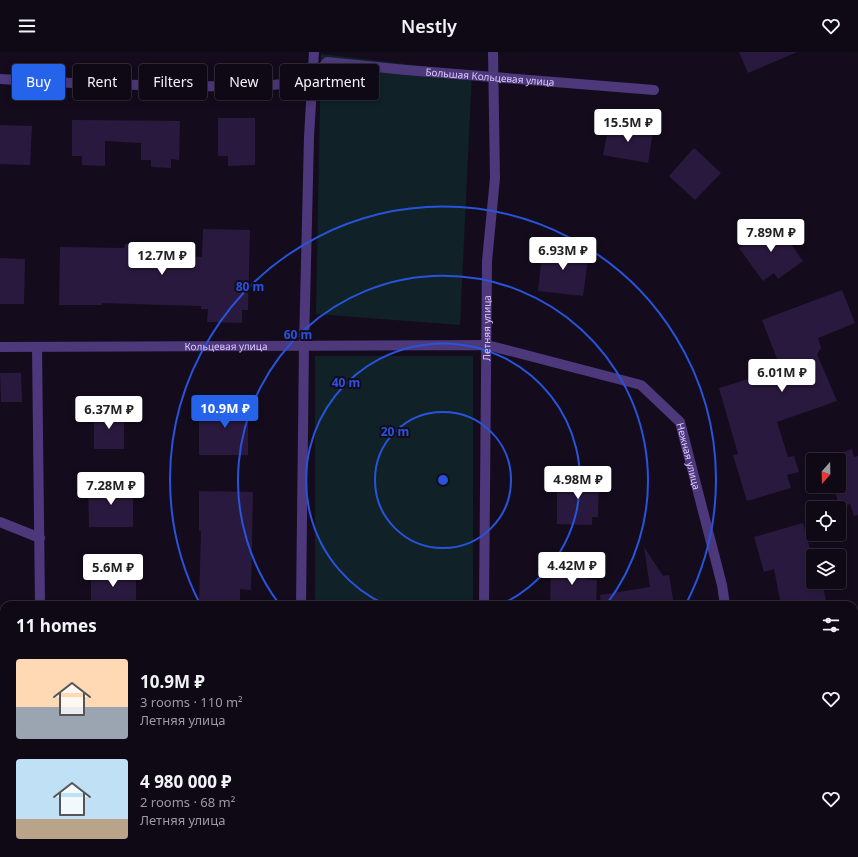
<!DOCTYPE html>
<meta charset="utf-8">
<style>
:root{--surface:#0f0916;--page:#18121f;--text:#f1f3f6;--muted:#9b9aa1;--line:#2f2a35;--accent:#2563eb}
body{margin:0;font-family:"Noto Sans",sans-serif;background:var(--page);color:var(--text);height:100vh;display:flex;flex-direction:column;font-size:15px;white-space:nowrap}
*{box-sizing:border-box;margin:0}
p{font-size:13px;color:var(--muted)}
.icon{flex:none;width:22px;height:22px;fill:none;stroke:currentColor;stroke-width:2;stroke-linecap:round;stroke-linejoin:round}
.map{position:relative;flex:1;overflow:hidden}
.sheet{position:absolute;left:0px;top:549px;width:858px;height:256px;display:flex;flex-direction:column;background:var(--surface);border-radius:12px 12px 0 0;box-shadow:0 2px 6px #0003,0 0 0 1px var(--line)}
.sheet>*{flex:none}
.hud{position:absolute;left:12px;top:12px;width:400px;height:36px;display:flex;gap:8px}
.needle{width:26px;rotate:200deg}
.buttons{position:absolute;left:806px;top:401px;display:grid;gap:8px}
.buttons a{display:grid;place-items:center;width:40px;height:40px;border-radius:4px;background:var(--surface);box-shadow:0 2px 6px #0003,0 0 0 1px var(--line);font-size:20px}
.price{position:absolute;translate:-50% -34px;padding:0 9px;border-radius:4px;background:#fff;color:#222;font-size:13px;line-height:26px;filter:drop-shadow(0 1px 2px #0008)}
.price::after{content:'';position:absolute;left:50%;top:24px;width:12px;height:9px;margin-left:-6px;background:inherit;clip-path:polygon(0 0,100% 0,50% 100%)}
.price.active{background:var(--accent);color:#fff}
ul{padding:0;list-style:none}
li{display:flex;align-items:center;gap:12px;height:100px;padding:0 16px}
li span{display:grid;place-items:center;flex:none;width:112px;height:80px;border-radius:4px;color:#555}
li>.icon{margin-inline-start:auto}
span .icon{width:48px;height:48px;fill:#fffc;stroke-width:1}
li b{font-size:17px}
h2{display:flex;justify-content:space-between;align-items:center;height:48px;padding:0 16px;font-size:17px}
.tag{padding:0 14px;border-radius:4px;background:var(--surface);box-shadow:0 2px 6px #0003,0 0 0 1px var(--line);font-size:14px;line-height:36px}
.tag.active{background:var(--accent);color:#fff}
header{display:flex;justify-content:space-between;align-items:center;height:52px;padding:0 16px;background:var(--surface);font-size:18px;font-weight:600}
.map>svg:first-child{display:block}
.green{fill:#102227}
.building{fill:#2a193e}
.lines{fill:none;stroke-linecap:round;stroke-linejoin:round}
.street{stroke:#4d387b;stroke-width:10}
.ring{fill:none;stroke:#2754da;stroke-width:2}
.labels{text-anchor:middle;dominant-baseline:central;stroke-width:4;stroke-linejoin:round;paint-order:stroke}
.street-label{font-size:10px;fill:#decafe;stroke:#140c1d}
.centre{fill:#2754da;stroke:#140c1d;stroke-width:2}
.ring-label{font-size:12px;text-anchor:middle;font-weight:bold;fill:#2754da;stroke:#140c1d;stroke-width:4;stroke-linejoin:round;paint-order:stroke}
</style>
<header><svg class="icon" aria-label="menu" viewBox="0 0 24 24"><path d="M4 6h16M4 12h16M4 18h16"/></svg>Nestly<svg class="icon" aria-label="heart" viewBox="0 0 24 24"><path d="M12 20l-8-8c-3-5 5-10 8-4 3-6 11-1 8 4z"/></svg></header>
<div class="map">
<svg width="858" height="805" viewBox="0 0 858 805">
<rect width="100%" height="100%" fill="#140c1d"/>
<g class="green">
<path d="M 321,2 L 472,20 L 460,273 L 316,262 Z"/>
<rect x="315" y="304" width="158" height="249"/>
<rect x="315" y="801" width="158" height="4"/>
</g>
<g class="building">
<path d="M 739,0 L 797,0 L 748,21 Z"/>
<path d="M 218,66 L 255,66 L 255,113 L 228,114 L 228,104 L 218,104 Z"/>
<path d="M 72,68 L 180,69 L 179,108 L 171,107 L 171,116 L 151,115 L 151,108 L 141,108 L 141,91 L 105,89 L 105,114 L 82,113 L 82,104 L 72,104 Z"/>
<path d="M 609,72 L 653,79 L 648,111 L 603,103 Z"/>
<path d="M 0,73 L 32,74 L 30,113 L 0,112 Z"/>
<path d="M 694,96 L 721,121 L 695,148 L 669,124 Z"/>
<path d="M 775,170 L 803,209 L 778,227 L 774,221 L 763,229 L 739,196 Z"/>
<path d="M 203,177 L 250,178 L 248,258 L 242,258 L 242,271 L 207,270 L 208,257 L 201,257 L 201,254 L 102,251 L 102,253 L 59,253 L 60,195 L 124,196 L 125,192 L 163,193 L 163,204 L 202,205 Z"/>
<path d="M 543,194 L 589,200 L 583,244 L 538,239 Z"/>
<path d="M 0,206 L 25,207 L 24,252 L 0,252 Z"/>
<path d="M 842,238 L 855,271 L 818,286 L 821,296 L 817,302 L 837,349 L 777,370 L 788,405 L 794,404 L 799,420 L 787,423 L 791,436 L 747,449 L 733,403 L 738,402 L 719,336 L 781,317 L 762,268 Z"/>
<path d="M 0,321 L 21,321 L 22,350 L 1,350 Z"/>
<path d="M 228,343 L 248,343 L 248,403 L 199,403 L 199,357 L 228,357 Z"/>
<rect x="94" y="359" width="30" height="38"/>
<path d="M 852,397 L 854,405 L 858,404 L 858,463 L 854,464 L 850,452 L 840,455 L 833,434 L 844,434 L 839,417 L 839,408 L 836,408 L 835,403 Z"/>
<path d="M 567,422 L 599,423 L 598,465 L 592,465 L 592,473 L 557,472 L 557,433 L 567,434 Z"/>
<path d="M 88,434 L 133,434 L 133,475 L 89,475 Z"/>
<path d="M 199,439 L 253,440 L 251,538 L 240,537 L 240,553 L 199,553 L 201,479 L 199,479 Z"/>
<path d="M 803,471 L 813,507 L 813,530 L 822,530 L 827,553 L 781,553 L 774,517 L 764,520 L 754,485 Z"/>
<path d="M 644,495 L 663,524 L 669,523 L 674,553 L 601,553 L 600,543 L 650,535 Z"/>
<path d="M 551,512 L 575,512 L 574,514 L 586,515 L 586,527 L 597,528 L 596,553 L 550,553 Z"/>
<path d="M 91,520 L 136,520 L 136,551 L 124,551 L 124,553 L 91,553 Z"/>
</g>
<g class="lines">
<g class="street">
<path id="s1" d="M 0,27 L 90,32 L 249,35 L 283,32 L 312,27 L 327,10 L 406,18 L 654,38"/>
<path id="s2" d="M 0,295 L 487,293 L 641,333 L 680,370 L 722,533 L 725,553"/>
<path d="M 37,295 L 40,553"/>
<path d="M 0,470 L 40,486"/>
<path d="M 301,553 L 304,294 L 309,85 L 314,0"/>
<path id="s3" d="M 484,553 L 487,209 L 495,126 L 493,0"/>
<path d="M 301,801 L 301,805"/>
<path d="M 486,801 L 486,805"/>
<path d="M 39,805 L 39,801"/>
<path d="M 740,805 L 740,801"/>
</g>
</g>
<g class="ring">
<circle cx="443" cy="428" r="68"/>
<path d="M386 553A137 137 0 1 1 500 553"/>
<path d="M280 553A205 205 0 1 1 606 553"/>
<path d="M200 552A273 273 0 1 1 686 552"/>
</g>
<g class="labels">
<g class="street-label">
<text stroke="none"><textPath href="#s1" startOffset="499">Большая Кольцевая улица</textPath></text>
<text stroke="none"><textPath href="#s3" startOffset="277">Летняя улица</textPath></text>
<text stroke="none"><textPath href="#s2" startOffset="226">Кольцевая улица</textPath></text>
<text stroke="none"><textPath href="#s2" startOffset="735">Нежная улица</textPath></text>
</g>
</g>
<circle cx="443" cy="428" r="6" class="centre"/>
<g class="ring-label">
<text x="250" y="239">80 m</text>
<text x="298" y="287">60 m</text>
<text x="346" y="335">40 m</text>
<text x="395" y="384">20 m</text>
</g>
</svg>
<div class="buttons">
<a><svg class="needle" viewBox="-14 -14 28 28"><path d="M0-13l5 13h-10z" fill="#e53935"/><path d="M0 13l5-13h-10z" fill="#9b9aa1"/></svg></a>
<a><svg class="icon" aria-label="locate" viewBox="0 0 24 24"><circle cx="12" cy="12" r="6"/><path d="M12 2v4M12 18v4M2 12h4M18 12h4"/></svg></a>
<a><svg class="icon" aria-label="layers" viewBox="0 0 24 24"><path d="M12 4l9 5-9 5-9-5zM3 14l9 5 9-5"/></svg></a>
</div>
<b class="price" style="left:628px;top:91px">15.5M ₽</b>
<b class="price" style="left:771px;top:201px">7.89M ₽</b>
<b class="price" style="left:563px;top:219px">6.93M ₽</b>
<b class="price" style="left:162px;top:224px">12.7M ₽</b>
<b class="price" style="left:782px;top:341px">6.01M ₽</b>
<b class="price active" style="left:225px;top:377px">10.9M ₽</b>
<b class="price" style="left:109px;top:378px">6.37M ₽</b>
<b class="price" style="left:578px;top:448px">4.98M ₽</b>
<b class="price" style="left:111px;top:454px">7.28M ₽</b>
<b class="price" style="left:572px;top:534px">4.42M ₽</b>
<b class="price" style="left:113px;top:536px">5.6M ₽</b>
<div class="hud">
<a class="tag active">Buy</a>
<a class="tag">Rent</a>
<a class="tag">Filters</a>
<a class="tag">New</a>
<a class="tag">Apartment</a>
</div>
<section class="sheet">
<h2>11 homes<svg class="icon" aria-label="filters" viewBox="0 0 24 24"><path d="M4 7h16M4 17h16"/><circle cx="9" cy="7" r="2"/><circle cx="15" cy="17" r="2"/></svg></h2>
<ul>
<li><span style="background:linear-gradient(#ffd9b3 60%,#9aa5b1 0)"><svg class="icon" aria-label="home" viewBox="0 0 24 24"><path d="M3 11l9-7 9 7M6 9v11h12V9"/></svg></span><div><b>10.9M ₽</b><p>3 rooms · 110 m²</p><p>Летняя улица</p></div><svg class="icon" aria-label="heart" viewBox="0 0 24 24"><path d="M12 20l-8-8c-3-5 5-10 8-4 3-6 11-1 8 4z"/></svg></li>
<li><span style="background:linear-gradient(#bfe0f5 75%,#b9a48a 0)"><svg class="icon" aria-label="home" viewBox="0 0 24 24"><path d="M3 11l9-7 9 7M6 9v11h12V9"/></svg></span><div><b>4 980 000 ₽</b><p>2 rooms · 68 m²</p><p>Летняя улица</p></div><svg class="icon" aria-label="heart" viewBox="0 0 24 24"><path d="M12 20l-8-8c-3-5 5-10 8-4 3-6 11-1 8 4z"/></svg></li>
</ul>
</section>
</div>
